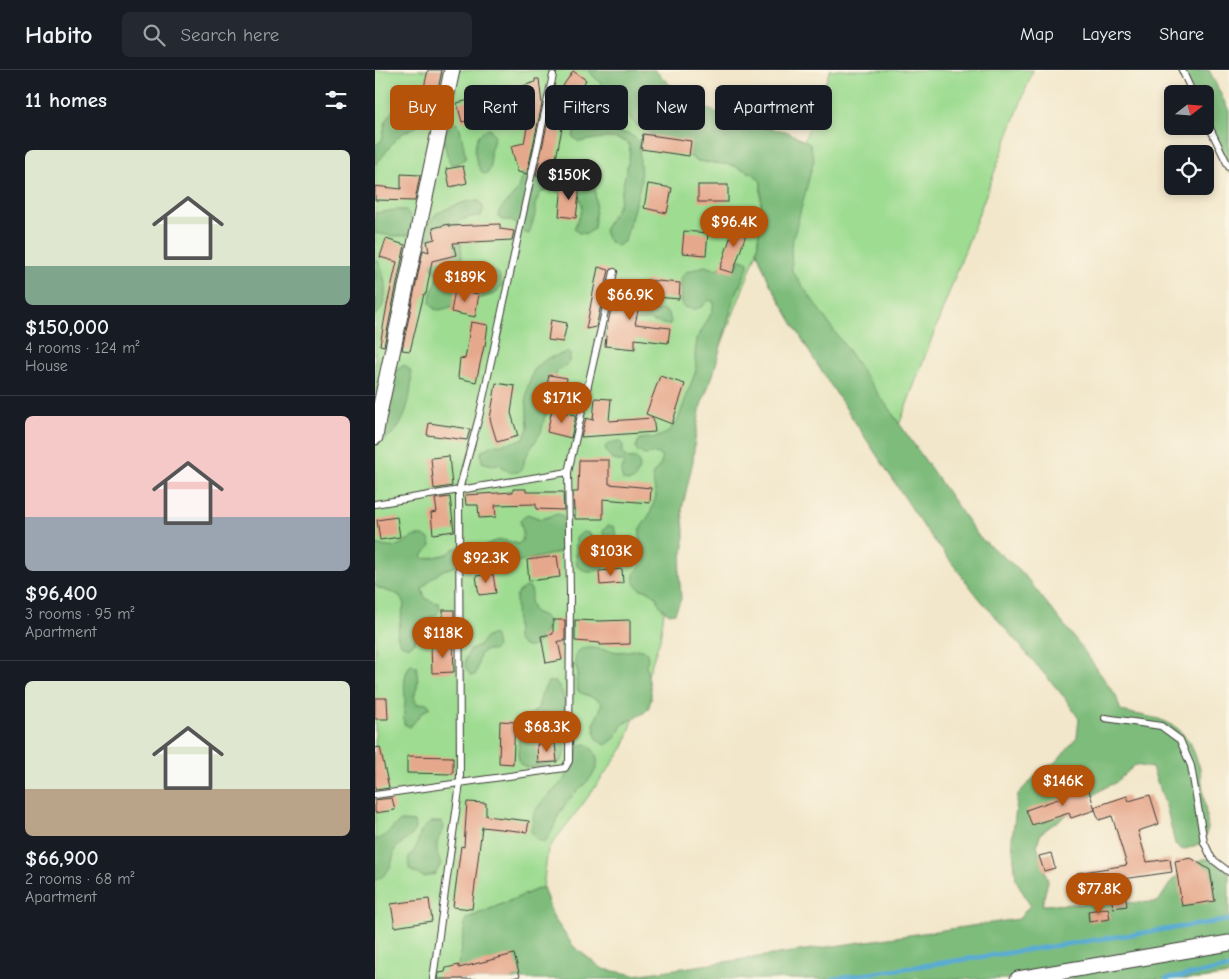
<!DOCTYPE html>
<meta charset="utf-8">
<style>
:root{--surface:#171b24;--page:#242831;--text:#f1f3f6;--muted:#9ea1a6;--line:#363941;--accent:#b45309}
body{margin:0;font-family:"Comic Neue",sans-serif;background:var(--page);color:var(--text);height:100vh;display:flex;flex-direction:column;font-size:19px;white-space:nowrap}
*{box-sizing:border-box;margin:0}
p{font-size:16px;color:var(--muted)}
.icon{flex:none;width:28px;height:28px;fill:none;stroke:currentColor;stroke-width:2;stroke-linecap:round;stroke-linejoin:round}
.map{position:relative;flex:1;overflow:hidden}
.side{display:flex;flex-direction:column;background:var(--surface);width:375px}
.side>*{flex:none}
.guide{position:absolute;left:15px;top:15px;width:475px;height:45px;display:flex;gap:10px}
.needle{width:32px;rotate:73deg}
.fabs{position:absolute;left:789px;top:15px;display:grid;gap:10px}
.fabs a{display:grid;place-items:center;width:50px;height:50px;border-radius:8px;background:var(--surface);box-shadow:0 2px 8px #0003;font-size:25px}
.price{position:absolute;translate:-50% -42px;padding:0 11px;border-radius:18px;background:var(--accent);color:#fff;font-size:16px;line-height:32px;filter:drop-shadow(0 1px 2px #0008)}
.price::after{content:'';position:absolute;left:50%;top:30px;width:15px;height:11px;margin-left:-8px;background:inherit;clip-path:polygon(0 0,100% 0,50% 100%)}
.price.on{background:#222;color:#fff}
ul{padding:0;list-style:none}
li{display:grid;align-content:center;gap:10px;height:265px;padding:0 25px}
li+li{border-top:1px solid var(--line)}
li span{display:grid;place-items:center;height:155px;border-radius:8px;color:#555}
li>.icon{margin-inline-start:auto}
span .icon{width:90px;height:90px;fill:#fffc;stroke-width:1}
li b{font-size:21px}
h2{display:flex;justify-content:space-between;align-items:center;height:60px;padding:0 25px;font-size:21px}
.chip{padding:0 18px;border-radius:8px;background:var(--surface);box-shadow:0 2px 8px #0003;font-size:18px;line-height:45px}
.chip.on{background:var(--accent);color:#fff}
header{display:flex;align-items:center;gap:30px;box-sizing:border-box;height:70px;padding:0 25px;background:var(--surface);border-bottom:1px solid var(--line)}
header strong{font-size:24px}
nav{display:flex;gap:28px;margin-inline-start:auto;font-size:18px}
.search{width:350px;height:45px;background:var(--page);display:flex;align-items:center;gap:12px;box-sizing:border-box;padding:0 18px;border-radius:8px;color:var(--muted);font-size:19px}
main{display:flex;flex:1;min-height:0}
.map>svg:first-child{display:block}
.green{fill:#9ddc91;stroke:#5c7c56}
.forest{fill:#7ebc7b;stroke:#4d6c4c}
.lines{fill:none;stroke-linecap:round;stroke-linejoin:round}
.stream{stroke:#59abd4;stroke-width:4.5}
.building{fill:#e6a88c}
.service-casing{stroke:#3c3a36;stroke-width:8}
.tertiary-casing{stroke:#3c3a36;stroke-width:17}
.service{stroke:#fff;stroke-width:6}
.tertiary{stroke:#fff;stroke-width:15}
</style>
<header>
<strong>Habito</strong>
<div class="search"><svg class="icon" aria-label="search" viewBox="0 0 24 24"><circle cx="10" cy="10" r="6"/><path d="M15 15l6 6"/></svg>Search here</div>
<nav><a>Map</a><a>Layers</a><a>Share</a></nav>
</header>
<main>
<section class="side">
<h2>11 homes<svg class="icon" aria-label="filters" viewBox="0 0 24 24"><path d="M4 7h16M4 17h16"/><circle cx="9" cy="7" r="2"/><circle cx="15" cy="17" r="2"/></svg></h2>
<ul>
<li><span style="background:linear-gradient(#dfe7d0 75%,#7fa58c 0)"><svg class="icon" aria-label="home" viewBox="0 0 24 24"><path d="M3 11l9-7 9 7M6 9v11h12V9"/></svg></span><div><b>$150,000</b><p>4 rooms · 124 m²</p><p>House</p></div></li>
<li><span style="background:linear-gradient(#f6c9c9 65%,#9aa5b1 0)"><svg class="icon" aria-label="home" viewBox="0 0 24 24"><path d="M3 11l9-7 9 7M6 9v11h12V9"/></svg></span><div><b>$96,400</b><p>3 rooms · 95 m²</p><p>Apartment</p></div></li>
<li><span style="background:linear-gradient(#dfe7d0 70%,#b9a48a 0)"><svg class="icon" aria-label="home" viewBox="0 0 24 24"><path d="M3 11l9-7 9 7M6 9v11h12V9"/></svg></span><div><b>$66,900</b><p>2 rooms · 68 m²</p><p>Apartment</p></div></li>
</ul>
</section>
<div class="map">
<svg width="854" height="909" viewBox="0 0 854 909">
<rect width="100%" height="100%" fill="#fcf5e5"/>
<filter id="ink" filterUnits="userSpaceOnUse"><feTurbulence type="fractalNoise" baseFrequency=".02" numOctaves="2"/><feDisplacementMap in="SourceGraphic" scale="10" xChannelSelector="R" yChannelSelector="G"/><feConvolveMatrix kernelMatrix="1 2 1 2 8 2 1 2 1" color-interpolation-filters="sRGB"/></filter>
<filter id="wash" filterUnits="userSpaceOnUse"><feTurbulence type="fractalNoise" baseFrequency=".0096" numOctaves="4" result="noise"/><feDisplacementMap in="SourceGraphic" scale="20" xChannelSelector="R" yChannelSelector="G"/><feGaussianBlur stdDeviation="1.12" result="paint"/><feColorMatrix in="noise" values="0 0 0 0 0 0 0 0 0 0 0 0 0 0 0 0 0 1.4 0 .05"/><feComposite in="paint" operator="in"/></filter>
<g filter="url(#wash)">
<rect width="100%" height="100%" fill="#f2e7cb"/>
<g class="green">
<path d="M 0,0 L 213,0 L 236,24 L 323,91 L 357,95 L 379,104 L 386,112 L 386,137 L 382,182 L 322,338 L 302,454 L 285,569 L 249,677 L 207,735 L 173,779 L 168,817 L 91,849 L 81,909 L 0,909 Z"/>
<path d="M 455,0 L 658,0 L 521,363 L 405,196 L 427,76 Z"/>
</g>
<g class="forest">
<path d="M 213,0 L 280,0 L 289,9 L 316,34 L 392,58 L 411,61 L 435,74 L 439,89 L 416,177 L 417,201 L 604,467 L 646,501 L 705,575 L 741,626 L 746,641 L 784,649 L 802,658 L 815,672 L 825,698 L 830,736 L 833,758 L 829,772 L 808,780 L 800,774 L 792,739 L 777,698 L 760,695 L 740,713 L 729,718 L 666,763 L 662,775 L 673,811 L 667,835 L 783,832 L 798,809 L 827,789 L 837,789 L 854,802 L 854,905 L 825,909 L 81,909 L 91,849 L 168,817 L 178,847 L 199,877 L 228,899 L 260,905 L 644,849 L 655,835 L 641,810 L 637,769 L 643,724 L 664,702 L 682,691 L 702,667 L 704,649 L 690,628 L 604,528 L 549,457 L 438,288 L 394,212 L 382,182 L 386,137 L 386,112 L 379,104 L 357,95 L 323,91 L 261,55 L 236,24 Z"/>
<path d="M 803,0 L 834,0 L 854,41 L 854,104 L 830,55 L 830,24 L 815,24 Z"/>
<path d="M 30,33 L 39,35 C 44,44 46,48 41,57 C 17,65 16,79 0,95 L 0,76 L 7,70 L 11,51 L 15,44 L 22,35 Z"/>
<path d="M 81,53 L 85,58 L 91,88 L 83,94 L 76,94 C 71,85 66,65 73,57 C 74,56 80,53 81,53 Z"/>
<path d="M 207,54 L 227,60 L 254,64 L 259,67 L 264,73 L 266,112 L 250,171 L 242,176 C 234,172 231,169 229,160 L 244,134 L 255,83 L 254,74 C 240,64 219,69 204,72 L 198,67 L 200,58 Z"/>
<path d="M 115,59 L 120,66 L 115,82 L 116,96 L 113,103 L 109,104 C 97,94 95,61 115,59 Z"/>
<path d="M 155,95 L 185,106 L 194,106 L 205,102 L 217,104 C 222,119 221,142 219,158 L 212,164 L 204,163 L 199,159 C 202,149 211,140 205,130 L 179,120 L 173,119 L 165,123 L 160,135 L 160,145 L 154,164 L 150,163 L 137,150 L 127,150 L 123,147 L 124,141 L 142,121 L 150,96 Z"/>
<path d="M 93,131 L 104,131 L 109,138 L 106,146 L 94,147 L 85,150 L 82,155 L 86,174 L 87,187 L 74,208 L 79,213 L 89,213 L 107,202 L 117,200 L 124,204 L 127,215 L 120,224 L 65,240 L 59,239 L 55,232 L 56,223 L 62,212 L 61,202 L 49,186 L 46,172 L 51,157 L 61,144 L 76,137 Z"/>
<path d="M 21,140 L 31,140 C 37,147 38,155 36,164 C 24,168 12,165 0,163 L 0,143 Z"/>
<path d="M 368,189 L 373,192 L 373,196 L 358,232 L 338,305 L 326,335 L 320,369 L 318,391 L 307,439 L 309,461 L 309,478 L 304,501 L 306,529 L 300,543 L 294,544 L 285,536 L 281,527 L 274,521 L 265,519 L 259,512 L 259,504 L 270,492 L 270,480 L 265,471 L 265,459 L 275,444 L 281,426 L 277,405 L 286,394 L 287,387 L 281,383 L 270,385 L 262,381 L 261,377 L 264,369 L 283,367 L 292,363 L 303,350 L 321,300 L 320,285 L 322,269 L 337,242 L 339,232 L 334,230 C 325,240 319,241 307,236 L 306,208 L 311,202 L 330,196 L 340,199 Z"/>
<path d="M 0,190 L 3,191 C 11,206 15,232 1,245 Z"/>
<path d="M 249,238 L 272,242 L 288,240 L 294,244 L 296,252 L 294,255 L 288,254 L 273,250 L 257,251 Z"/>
<path d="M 193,282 L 195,284 C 195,295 191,296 182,300 L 166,362 L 150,388 L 148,397 L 143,402 L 134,402 L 124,394 L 117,395 L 107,392 L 106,382 C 109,380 113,377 116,376 C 128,373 136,374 149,368 L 153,358 L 151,328 L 153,315 L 159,300 L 171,289 Z"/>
<path d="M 29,295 C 30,296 34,299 35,300 C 40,312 31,348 23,358 C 18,365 7,370 0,374 L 0,351 L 13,342 L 18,309 L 23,299 Z"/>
<path d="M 244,371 L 248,375 L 248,382 L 250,387 L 255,389 L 261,388 L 265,395 C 262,405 261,414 248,410 L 246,403 L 249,392 L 238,390 L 232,383 L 230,377 L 234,373 Z"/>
<path d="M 152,444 L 166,449 L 183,444 L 188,446 L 190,451 L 189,474 L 185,482 L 125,497 L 113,496 L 107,485 L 109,476 C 124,468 127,469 143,474 L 147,471 L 148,462 L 145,451 Z"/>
<path d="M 233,455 L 239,457 C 241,465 246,477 243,485 C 239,494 222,503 213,502 C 209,501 206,498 202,496 L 201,484 L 201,468 L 208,462 L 214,463 L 218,469 L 225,471 L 229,467 L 228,461 Z"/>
<path d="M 40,466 L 48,466 L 54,469 L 56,475 L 47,486 L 50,489 L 73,484 L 78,479 L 91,475 L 100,478 L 102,484 L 96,492 L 68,500 L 56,509 L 47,519 L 50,528 L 58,532 L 64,533 L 65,539 L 61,545 L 47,551 L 39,573 L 33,577 L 26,574 L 22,566 L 29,534 L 24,525 L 3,518 L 0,514 L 0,474 C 4,474 8,477 12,477 C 22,479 31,470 40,466 Z"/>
<path d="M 150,517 L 155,518 L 157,522 L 155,532 L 159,542 C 164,544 171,546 173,551 C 175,558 162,576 155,577 C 149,578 145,573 142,569 L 141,527 L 143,523 Z"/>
<path d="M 118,564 L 120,567 L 122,577 L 118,581 L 112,580 L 106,583 C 102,591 104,597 100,605 L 95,605 L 90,597 L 91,588 L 95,580 L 105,575 L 110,568 Z"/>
<path d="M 208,578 L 218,578 L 244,582 L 253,581 L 262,579 L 271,581 L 273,588 L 271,595 L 276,622 L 276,630 L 273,639 L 269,643 L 248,654 L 240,668 L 231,675 L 223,671 L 220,663 L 219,652 L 224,643 L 227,633 C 220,627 211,626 203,621 L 201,611 L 203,603 L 200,594 L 201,583 Z"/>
<path d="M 36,594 L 41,596 C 43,607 44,615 39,626 L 42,634 L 52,633 L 55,637 L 47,643 L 35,657 L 29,654 C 28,647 29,640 30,633 C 30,619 27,605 36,594 Z"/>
<path d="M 173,612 L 181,612 C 193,626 189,642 189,659 C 189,665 191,672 190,679 C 190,683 188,687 187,691 L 153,698 L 145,694 L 143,685 L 144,668 L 147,657 L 154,646 L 163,638 L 167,623 Z"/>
<path d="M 212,674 C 214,676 219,680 220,683 C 229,701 208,715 198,725 C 193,730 190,736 186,741 C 179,751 178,765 169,772 L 161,769 L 156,761 L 159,742 L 166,733 L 188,711 L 199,696 L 204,675 Z"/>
<path d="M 26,751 L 39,752 L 40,758 L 38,764 L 20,779 C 17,793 15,805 0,810 L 0,770 C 12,766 16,758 26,751 Z"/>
<path d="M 57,752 L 67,752 L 69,759 C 60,772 60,780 66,794 L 60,804 L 49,807 L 35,800 C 30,783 38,786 42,775 C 43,772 43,769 44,767 C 46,759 51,756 57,752 Z"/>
</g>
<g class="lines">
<g class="stream">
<path d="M 458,909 L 854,850"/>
<path d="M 791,909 L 854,898"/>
</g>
</g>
<g id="blocks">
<g class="building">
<path d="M 53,0 L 67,0 L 61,29 L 47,26 Z"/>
<path d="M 198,1 L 211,10 L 202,25 L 188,16 Z"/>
<path d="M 160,9 L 164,9 L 167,34 L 152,104 L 143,102 L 136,76 L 149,73 L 156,37 L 147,38 L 145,17 L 160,12 Z"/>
<path d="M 99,29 L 104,48 L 87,52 L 82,33 Z"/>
<path d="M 172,55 L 187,58 L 177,109 L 161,106 Z"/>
<path d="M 268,64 L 316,71 L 314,86 L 266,79 Z"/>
<path d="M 88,96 L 92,113 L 75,117 L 71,99 Z"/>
<path d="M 26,104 L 45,105 L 40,131 L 0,130 L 0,116 L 26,119 Z"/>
<path d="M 187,114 L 205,116 L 201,148 L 184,146 Z"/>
<path d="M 273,114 L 297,118 L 292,143 L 269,138 Z"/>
<rect x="323" y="115" width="30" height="17"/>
<path d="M 360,153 L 373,158 L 358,203 L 345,199 Z"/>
<path d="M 74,154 L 74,156 L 125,154 L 125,159 L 139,161 L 137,170 L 78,173 L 81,185 L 57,191 L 51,224 L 49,224 L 35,281 L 27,280 L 48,180 L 54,182 L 52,171 L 60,169 L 58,158 Z"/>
<path d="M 309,161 L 333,163 L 331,185 L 307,183 Z"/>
<path d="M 11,169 L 30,175 L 9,276 L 5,275 L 12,235 L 22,192 L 5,187 Z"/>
<path d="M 223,197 L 234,200 L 221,257 L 211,259 Z"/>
<path d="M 271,210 L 305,213 L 304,229 L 270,226 Z"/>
<path d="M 242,213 L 268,219 L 260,254 L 295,258 L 293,273 L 260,269 L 260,279 L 230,276 L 232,257 Z"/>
<path d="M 80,220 L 104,224 L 100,247 L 76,242 Z"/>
<path d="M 176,250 L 192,253 L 188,272 L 173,270 Z"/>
<path d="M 96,252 L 113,255 L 110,276 L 109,276 L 101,312 L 83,308 L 85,288 L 90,289 Z"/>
<path d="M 174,305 L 192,308 L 189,329 L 170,326 Z"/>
<path d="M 285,306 L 310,314 L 297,354 L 271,344 Z"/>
<path d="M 121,313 L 140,316 L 136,343 L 143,366 L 122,372 L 115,349 Z"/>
<path d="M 220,328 L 236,329 L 234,351 L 278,348 L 280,362 L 206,367 L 211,348 L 218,350 Z"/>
<path d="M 177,340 L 201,345 L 196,368 L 172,362 Z"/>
<path d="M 54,353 L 95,359 L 92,370 L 52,365 Z"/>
<path d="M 74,386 L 77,416 L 59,419 L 56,388 Z"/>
<path d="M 204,390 L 234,390 L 234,414 L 276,418 L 275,433 L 228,429 L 228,449 L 200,449 L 200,440 L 199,440 L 198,422 L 203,422 Z"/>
<path d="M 138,419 L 151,419 L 151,422 L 188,422 L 189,440 L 161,439 L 161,434 L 120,435 L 121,447 L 104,448 L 103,435 L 91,435 L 90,425 L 138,422 Z"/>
<path d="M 75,427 L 79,461 L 58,464 L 56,443 L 62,442 L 60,429 Z"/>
<path d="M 22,447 L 25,467 L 5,470 L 2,450 Z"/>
<path d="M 182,486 L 185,507 L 154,511 L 152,490 Z"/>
<path d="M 247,499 L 248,513 L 225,515 L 224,501 Z"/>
<path d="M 118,504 L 121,523 L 104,525 L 101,506 Z"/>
<rect x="68" y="540" width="11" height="19"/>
<path d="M 178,550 L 190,550 L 190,571 L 183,571 L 187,590 L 171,593 L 166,566 L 178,564 Z"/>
<path d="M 200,550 L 225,551 L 255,550 L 255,574 L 225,575 L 225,573 L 200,571 Z"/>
<path d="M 78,575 L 79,602 L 57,603 L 56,576 Z"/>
<path d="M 0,628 L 12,628 L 13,649 L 0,649 Z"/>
<path d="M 125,651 L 140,652 L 138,694 L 124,693 Z"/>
<path d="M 180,673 L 182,692 L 163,693 L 162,674 Z"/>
<path d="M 5,677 L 14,718 L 0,720 L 0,678 Z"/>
<path d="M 32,686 L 78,687 L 78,704 L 32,703 Z"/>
<path d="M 713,717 L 720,740 L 696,748 L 694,743 L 657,755 L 651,740 L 689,727 L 688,725 Z"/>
<path d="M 775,725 L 784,754 L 763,761 L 772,792 L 795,789 L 797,802 L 748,809 L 752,836 L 738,838 L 734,812 L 704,816 L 702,803 L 752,795 L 737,746 L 724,750 L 719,737 L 752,726 L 754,731 Z"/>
<path d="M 17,728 L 20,740 L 0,743 L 0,730 Z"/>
<path d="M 92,732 L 111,733 L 111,746 L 154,751 L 152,762 L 107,757 L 97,839 L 78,837 L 86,776 L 89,777 Z"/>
<path d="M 676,783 L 680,798 L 669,801 L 664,786 Z"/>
<path d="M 816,788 L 835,800 L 840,831 L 807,836 L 800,791 Z"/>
<path d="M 54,829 L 57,851 L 20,857 L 16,834 Z"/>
<path d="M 733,838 L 735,849 L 714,852 L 713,841 Z"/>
<path d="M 139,884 L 145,906 L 134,909 L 63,909 L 64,903 L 70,902 L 71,898 L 84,895 L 84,898 Z"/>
</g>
</g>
</g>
<g filter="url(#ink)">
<use href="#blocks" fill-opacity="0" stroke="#3c3a36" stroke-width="1"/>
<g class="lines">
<g class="service-casing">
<g id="service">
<path d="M 807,0 L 818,24"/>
<path d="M 830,48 L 854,97"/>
<path d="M 193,402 L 239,202"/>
<path d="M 0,434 L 193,402 L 195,522 L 194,691 L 190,698 L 0,725"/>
<path d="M 730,648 L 786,656 L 805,670 L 816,696 L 829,772 L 837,789 L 854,802"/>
<path d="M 58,909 L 85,713 L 84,420 L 104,347 L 178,5"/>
</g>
</g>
<g class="tertiary-casing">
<g id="tertiary">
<path d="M 0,367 L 3,349 L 77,0"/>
<path d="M 643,909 L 854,873"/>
</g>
</g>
<use href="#service" class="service"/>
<use href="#tertiary" class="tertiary"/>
</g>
</g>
</svg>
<div class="fabs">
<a><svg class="needle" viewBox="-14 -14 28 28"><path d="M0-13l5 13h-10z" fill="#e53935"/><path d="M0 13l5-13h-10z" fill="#9ea1a6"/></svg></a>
<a><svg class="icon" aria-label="locate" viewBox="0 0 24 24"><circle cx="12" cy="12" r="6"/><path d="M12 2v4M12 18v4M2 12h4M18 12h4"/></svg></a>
</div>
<b class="price on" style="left:194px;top:131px">$150K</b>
<b class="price" style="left:359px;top:178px">$96.4K</b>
<b class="price" style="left:90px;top:233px">$189K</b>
<b class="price" style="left:255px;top:251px">$66.9K</b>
<b class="price" style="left:187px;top:354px">$171K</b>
<b class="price" style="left:236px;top:507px">$103K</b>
<b class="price" style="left:111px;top:514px">$92.3K</b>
<b class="price" style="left:68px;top:589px">$118K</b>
<b class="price" style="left:172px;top:683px">$68.3K</b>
<b class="price" style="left:688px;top:737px">$146K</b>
<b class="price" style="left:724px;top:845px">$77.8K</b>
<div class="guide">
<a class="chip on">Buy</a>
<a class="chip">Rent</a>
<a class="chip">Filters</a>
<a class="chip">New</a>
<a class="chip">Apartment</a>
</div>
</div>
</main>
